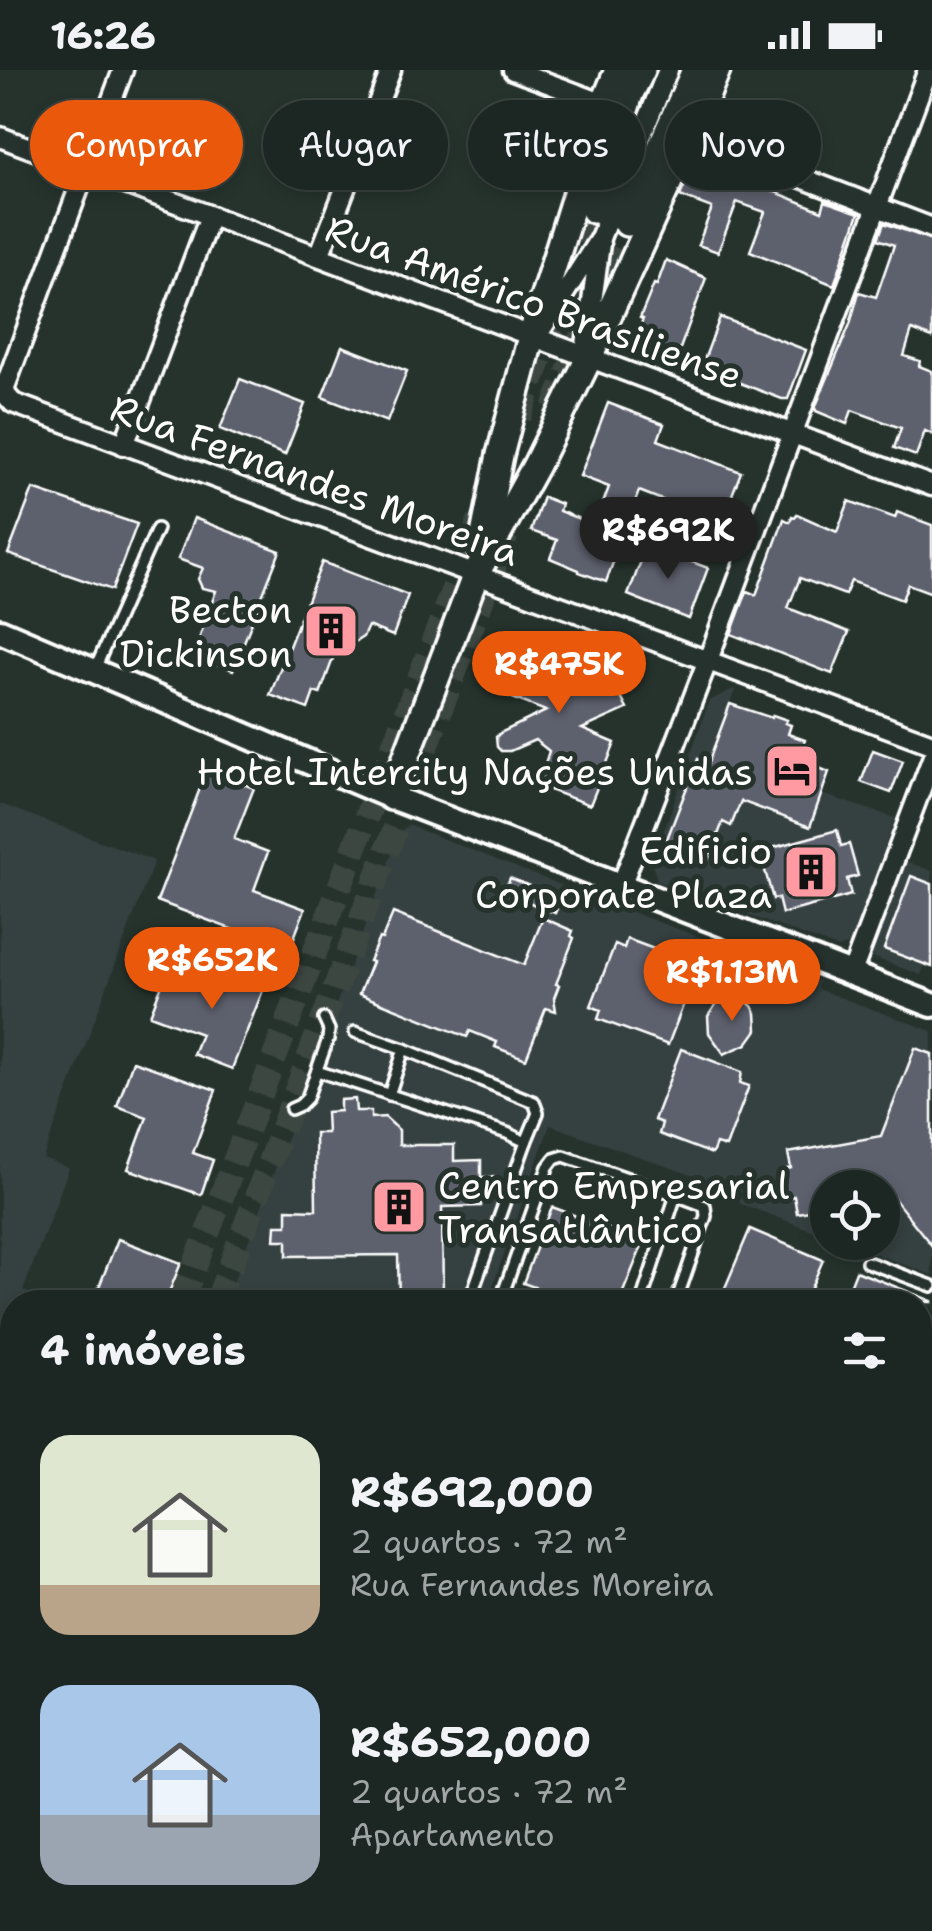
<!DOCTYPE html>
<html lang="pt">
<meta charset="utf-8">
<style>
:root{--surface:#1c2622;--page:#252e2a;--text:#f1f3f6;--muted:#a0a5a5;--line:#3a4340;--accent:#ea580c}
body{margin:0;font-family:"Shantell Sans",sans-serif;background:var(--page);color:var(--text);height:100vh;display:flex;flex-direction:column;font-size:38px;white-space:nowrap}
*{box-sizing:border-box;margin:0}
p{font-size:32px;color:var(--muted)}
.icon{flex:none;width:55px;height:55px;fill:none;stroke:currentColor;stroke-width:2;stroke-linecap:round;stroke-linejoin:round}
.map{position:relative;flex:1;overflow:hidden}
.panel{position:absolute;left:0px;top:1220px;width:932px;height:642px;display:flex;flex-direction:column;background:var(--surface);border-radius:40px 40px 0 0;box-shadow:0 5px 15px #0003,0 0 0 2px var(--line)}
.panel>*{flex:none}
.hud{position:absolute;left:30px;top:30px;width:872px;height:90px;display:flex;gap:20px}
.tools{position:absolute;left:810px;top:1100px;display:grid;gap:20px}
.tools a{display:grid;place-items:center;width:90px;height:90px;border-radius:50%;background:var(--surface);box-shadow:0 5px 15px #0003,0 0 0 2px var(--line);font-size:50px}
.price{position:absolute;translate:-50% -85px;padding:0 22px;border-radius:35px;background:var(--accent);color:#fff;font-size:32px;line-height:65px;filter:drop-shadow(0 2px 5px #0008)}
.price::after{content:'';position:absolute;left:50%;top:60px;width:30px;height:22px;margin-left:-15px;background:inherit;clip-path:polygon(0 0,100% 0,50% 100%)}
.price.active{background:#222;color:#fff}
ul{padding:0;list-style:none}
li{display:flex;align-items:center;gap:30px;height:250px;padding:0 40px}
li span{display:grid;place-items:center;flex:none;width:280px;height:200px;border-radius:30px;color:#555}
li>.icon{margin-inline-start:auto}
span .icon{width:120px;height:120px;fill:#fffc;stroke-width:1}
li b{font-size:42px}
h2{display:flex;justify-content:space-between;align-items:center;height:120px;padding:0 40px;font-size:42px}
.tag{padding:0 35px;border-radius:45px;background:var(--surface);box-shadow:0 5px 15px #0003,0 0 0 2px var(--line);font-size:35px;line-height:90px}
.tag.active{background:var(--accent);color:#fff}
.status{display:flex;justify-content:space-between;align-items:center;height:70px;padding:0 50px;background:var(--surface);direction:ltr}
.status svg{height:28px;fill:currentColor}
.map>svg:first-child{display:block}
.built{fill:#364040}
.building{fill:#5d606d;stroke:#fff;stroke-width:2.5}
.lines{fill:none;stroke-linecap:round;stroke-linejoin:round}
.secondary-tunnel{stroke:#3c4742;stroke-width:25;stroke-dasharray:25 12;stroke-linecap:butt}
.service-casing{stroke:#fff;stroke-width:16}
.minor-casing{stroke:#fff;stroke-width:25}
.tertiary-casing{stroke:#fff;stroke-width:30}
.secondary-casing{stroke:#fff;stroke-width:32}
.service{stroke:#26332d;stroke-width:9}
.minor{stroke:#26332d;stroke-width:18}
.tertiary{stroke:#26332d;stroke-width:22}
.secondary{stroke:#26332d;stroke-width:25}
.labels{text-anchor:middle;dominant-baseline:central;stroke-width:10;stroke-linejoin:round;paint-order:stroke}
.street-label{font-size:38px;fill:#fff;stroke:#26332d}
.poi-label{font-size:38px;fill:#fff;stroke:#26332d;text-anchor:end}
</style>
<div class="status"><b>16:26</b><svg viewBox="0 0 49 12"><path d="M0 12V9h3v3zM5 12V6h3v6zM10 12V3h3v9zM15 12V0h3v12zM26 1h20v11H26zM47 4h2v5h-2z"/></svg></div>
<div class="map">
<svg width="932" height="1861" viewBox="0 0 932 1861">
<rect width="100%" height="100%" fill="#26332d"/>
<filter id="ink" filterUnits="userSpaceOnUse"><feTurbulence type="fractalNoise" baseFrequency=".01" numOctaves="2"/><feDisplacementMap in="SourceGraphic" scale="20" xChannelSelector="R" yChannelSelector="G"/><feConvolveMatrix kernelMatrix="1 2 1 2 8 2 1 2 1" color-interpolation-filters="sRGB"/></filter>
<g filter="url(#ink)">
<g class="built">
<path d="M 733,619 L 735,620 L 716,671 L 810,756 L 822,724 L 895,748 L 850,874 L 838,878 L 658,812 L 652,795 L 709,631 Z"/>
<path d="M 0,734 L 154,791 L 43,1088 L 69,1098 L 23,1221 L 56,1232 L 12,1232 L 12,1297 L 0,1290 Z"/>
<path d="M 408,755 L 604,832 L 819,911 L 817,919 L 932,961 L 932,1205 L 846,1173 L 882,1172 L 882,1118 L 828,1118 L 827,1166 L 739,1133 L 742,1123 L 550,1055 L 487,1232 L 226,1232 L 400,762 Z"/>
<path d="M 905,791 L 932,801 L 932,876 L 921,905 L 870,886 Z"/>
</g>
<g class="building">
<path d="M 698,86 L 752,106 L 753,103 L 771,110 L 768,119 L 822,141 L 825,131 L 859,143 L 834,215 L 750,181 L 765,142 L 737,132 L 718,182 L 698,175 L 712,138 L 680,126 Z"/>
<path d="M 884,153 L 932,170 L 932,268 L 912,260 L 904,286 L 920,291 L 919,296 L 932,301 L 932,364 L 925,361 L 916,386 L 894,378 L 901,358 L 852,340 L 847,354 L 816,341 L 815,338 L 850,254 L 859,222 L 876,227 L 894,175 L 878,169 Z"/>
<path d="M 666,190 L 706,208 L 677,287 L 652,278 L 648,288 L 630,281 L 643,249 L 640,248 L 654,214 L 657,215 Z"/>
<path d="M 720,247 L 806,280 L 788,329 L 782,329 L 701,298 Z"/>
<path d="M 342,276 L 407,301 L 387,352 L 322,327 Z"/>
<path d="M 240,309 L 305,334 L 285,385 L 220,359 Z"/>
<path d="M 608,333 L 664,354 L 658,370 L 741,402 L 721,453 L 639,421 L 606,512 L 579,502 L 579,500 L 550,488 L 557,470 L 531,461 L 543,427 L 561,434 L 559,441 L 595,455 L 609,417 L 580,406 Z"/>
<path d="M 33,419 L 137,454 L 112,520 L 8,484 Z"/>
<path d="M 849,431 L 895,448 L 897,442 L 932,455 L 932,523 L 908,514 L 902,530 L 851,511 L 845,525 L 800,508 L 788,538 L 849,562 L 832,604 L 731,564 L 747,521 L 756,525 L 784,449 L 790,452 L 792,446 L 795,447 L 797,444 L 837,462 Z"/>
<path d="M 194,448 L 280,481 L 233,600 L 193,586 L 216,521 L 202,518 L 198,509 L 203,498 L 178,489 Z"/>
<path d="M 647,475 L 708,498 L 689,549 L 628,525 Z"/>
<path d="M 322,492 L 408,525 L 393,566 L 368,556 L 363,567 L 355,572 L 342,564 L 320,624 L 314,622 L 308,639 L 270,625 Z"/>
<path d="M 512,564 L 576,588 L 565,619 L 607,600 L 627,639 L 582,659 L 615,673 L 590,735 L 538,716 L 549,681 L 535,670 L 510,681 L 501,681 L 497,677 L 496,667 L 500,663 L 546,641 L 492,620 Z"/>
<path d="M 730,634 L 772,648 L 773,645 L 787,650 L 785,653 L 791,655 L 788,664 L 805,670 L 802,678 L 813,682 L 809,694 L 829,702 L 810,757 L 741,731 L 731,756 L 723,752 L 708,790 L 665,774 L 698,689 L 708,693 Z"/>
<path d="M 873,680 L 903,691 L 891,723 L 861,712 Z"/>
<path d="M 207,700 L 254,718 L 234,769 L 268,782 L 254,820 L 305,839 L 289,881 L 157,831 Z"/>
<path d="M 837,760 L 841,776 L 849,774 L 858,806 L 847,809 L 851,825 L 782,844 L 778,828 L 773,829 L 764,797 L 769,796 L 765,780 Z"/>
<path d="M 911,806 L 932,814 L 932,897 L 884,879 Z"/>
<path d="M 510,808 L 561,829 L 555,843 L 504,822 Z"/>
<path d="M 393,843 L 524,895 L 543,848 L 573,861 L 571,866 L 574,868 L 556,914 L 559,915 L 554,928 L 556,941 L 546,938 L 526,989 L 495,977 L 497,972 L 470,961 L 467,967 L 359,924 L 372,892 L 369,891 L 379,868 L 382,869 Z"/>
<path d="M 627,869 L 689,892 L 685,903 L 694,907 L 668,975 L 598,949 L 601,940 L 591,936 L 615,874 L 624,878 Z"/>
<path d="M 219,897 L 265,915 L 232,999 L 193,984 L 201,964 L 150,945 L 166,904 L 210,920 Z"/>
<path d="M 740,926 L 752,936 L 756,943 L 757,960 L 747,974 L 724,984 L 709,963 L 708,946 L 717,933 L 723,929 Z"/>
<path d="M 915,978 L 932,984 L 932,1176 L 892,1126 L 882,1128 L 882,1118 L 828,1118 L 828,1138 L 797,1143 L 794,1126 L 785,1128 L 780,1101 L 791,1098 L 788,1083 L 881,1066 Z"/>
<path d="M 681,979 L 742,1002 L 740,1013 L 749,1016 L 726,1077 L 716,1074 L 712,1084 L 659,1064 L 662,1053 L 654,1050 Z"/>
<path d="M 133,991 L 216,1020 L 193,1083 L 213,1090 L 201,1125 L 128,1099 L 147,1047 L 117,1036 Z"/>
<path d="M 355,1029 L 356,1041 L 371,1041 L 371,1048 L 385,1047 L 399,1060 L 399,1075 L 454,1075 L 454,1091 L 481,1090 L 481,1107 L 493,1107 L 493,1122 L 481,1123 L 481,1136 L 442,1137 L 443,1232 L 399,1232 L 398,1185 L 287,1186 L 287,1170 L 275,1170 L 276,1155 L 287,1155 L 287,1139 L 316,1140 L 315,1063 L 327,1063 L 326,1042 L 340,1041 L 340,1030 Z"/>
<path d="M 552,1137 L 644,1171 L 619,1232 L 576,1232 L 523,1213 Z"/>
<path d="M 750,1159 L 823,1190 L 805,1232 L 719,1232 Z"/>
<path d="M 118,1169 L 181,1193 L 165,1232 L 93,1232 Z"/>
<path d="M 856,1201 L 932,1231 L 932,1232 L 844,1232 Z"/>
</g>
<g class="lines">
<g class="secondary-tunnel">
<path d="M 554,339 L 627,153"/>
<path d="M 519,347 L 594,140"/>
<path d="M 181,1232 L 480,450"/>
<path d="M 217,1232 L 506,465"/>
<path d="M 0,1707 L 12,1675"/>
<path d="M 0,1808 L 12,1775"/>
</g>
<g class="service-casing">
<g id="service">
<path d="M 95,599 L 157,459"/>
<path d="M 355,962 L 404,979 L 389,1025"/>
<path d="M 404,979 L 534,1032 L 538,1043 L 526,1072"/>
<path d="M 317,1001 L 507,1063 L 526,1072 L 469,1232"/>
<path d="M 291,1039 L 300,1035 L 307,1028 L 328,969 L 329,960 L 324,949"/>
<path d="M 867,1192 L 932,1216"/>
<path d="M 500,1232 L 548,1097 L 554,1089 L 564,1086 L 676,1125 L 641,1232"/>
<path d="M 676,1232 L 706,1146 L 705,1136 L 676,1125"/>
<path d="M 0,1306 L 12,1313"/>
<path d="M 0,1323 L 12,1323"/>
<path d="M 920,1335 L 932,1307"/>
<path d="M 920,1352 L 932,1355"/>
<path d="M 0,1734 L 9,1737"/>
</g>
</g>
<g class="minor-casing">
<g id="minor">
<path d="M 123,0 L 5,317 L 6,325 L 13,333 L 932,674"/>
<path d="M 513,0 L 604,34"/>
<path d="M 690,65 L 932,158"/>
<path d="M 0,67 L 932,416"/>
<path d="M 319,186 L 391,0"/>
<path d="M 539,263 L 600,168 L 668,0"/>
<path d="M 585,282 L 600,174"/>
<path d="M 124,375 L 210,146"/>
<path d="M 621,816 L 714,574 L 928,0"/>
<path d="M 851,905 L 932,689"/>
<path d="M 166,1861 L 170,1850"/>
<path d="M 349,1861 L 353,1850"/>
</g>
</g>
<g class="tertiary-casing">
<g id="tertiary">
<path d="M 0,561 L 391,727 L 932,935"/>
<path d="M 920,1454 L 932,1458"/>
</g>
</g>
<g class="secondary-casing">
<g id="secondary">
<path d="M 594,140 L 630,24 L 642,0"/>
<path d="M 627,153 L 695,0"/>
<path d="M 481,480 L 500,385 L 531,267 L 604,34 L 618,0"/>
<path d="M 391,727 L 476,504 L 536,395 L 589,288 L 690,65 L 717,0"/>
</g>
</g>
<use href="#service" class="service"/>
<use href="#minor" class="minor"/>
<use href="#tertiary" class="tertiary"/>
<use href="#secondary" class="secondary"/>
</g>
</g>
<defs>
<g id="building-square" transform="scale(2.875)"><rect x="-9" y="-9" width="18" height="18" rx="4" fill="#ff9aa2" stroke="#26332d"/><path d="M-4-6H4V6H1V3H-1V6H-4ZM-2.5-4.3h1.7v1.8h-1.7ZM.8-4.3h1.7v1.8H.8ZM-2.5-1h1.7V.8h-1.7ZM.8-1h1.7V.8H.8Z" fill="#111"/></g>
<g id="hotel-square" transform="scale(2.875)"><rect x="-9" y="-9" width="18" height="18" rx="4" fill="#ff9aa2" stroke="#26332d"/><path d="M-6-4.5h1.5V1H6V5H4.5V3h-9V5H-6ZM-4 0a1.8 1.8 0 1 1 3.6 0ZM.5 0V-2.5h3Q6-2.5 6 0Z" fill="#111"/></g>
</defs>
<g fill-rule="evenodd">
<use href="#building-square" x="331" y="561"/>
<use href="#hotel-square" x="792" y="701"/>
<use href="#building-square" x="811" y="802"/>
<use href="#building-square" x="399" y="1137"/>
</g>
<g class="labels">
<g class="street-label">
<text transform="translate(534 232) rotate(20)">Rua Américo Brasiliense</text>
<text transform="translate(315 410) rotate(20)">Rua Fernandes Moreira</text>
</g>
<g class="poi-label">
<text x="292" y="539">Becton<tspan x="292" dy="44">Dickinson</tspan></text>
<text x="753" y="701">Hotel Intercity Nações Unidas</text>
<text x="772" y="780">Edificio<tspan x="772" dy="44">Corporate Plaza</tspan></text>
<text x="438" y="1115" text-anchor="start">Centro Empresarial<tspan x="438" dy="44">Transatlântico</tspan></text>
</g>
</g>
</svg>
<div class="tools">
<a><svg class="icon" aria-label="locate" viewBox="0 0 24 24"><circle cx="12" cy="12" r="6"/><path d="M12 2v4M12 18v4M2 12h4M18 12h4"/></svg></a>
</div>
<b class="price active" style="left:668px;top:512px">R$692K</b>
<b class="price" style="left:559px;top:646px">R$475K</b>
<b class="price" style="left:212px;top:942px">R$652K</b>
<b class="price" style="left:732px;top:954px">R$1.13M</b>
<div class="hud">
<a class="tag active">Comprar</a>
<a class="tag">Alugar</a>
<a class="tag">Filtros</a>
<a class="tag">Novo</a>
</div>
<section class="panel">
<h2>4 imóveis<svg class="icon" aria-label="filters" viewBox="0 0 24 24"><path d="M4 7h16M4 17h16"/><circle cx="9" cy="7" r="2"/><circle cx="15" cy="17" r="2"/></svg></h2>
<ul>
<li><span style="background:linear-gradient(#dfe7d0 75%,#b9a48a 0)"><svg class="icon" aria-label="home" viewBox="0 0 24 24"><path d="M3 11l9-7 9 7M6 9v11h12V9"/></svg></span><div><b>R$692,000</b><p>2 quartos · 72 m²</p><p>Rua Fernandes Moreira</p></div></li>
<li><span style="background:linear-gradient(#a9c7e8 65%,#9aa5b1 0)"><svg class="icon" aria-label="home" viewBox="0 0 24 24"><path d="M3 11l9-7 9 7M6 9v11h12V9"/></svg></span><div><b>R$652,000</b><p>2 quartos · 72 m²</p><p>Apartamento</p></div></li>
</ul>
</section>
</div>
